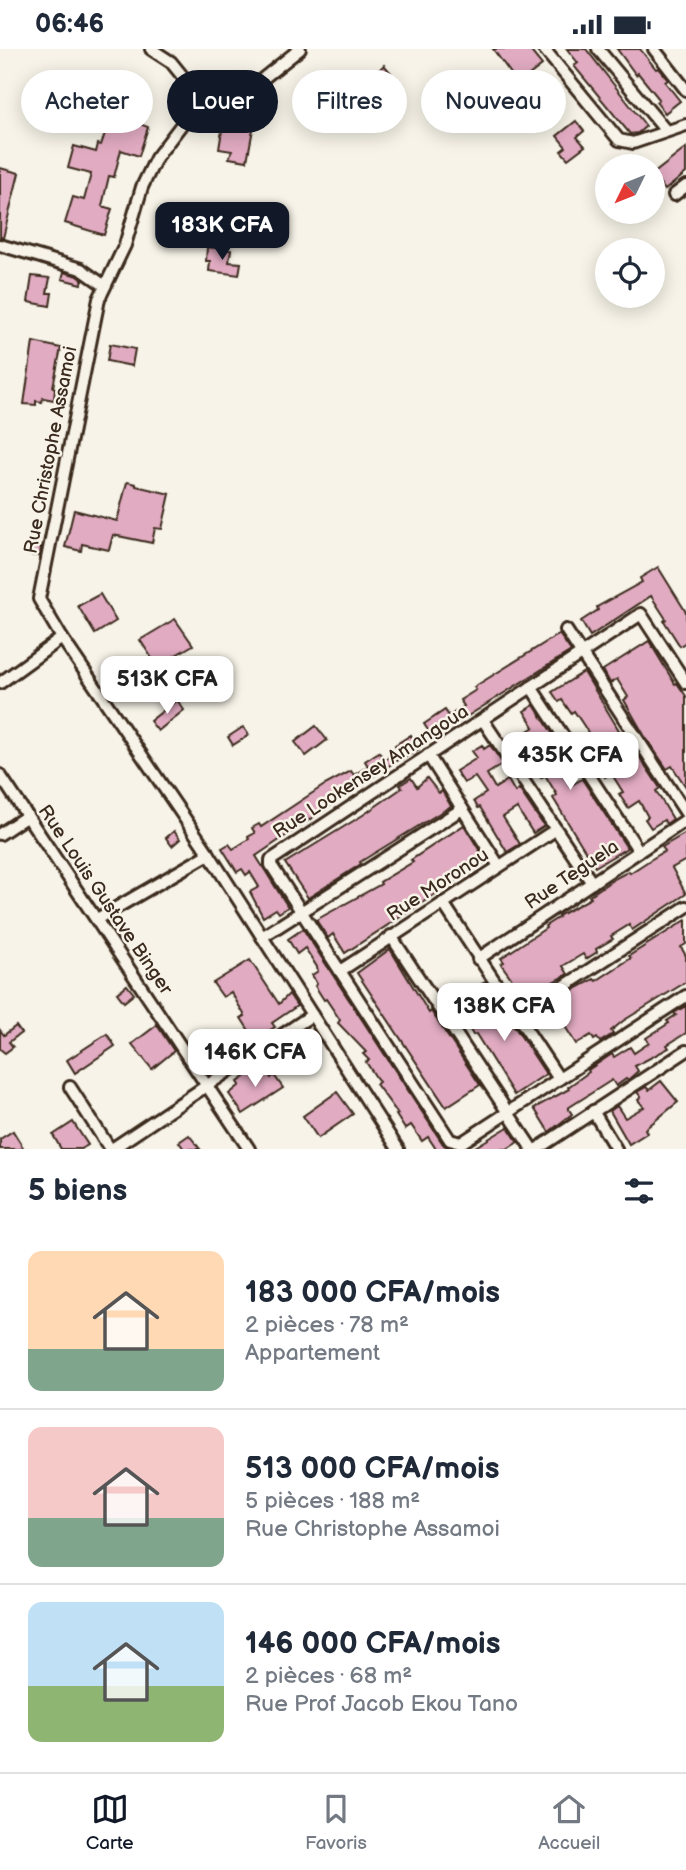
<!DOCTYPE html>
<html lang="fr">
<meta charset="utf-8">
<style>
:root{--surface:#fff;--page:#f2f2f3;--text:#1f2937;--muted:#747a83;--line:#e0e1e3;--accent:#111827}
body{margin:0;font-family:"Balsamiq Sans",sans-serif;background:var(--page);color:var(--text);height:100vh;display:flex;flex-direction:column;font-size:26px;white-space:nowrap}
*{box-sizing:border-box;margin:0}
p{font-size:23px;color:var(--muted)}
.icon{flex:none;width:38px;height:38px;fill:none;stroke:currentColor;stroke-width:2;stroke-linecap:round;stroke-linejoin:round}
.map{position:relative;height:1100px;overflow:hidden}
.details{display:flex;flex-direction:column;background:var(--surface);flex:1}
.details>*{flex:none}
.guide{position:absolute;left:21px;top:21px;width:644px;height:63px;display:flex;gap:14px}
.needle{width:46px;rotate:227deg}
.controls{position:absolute;left:595px;top:105px;display:grid;gap:14px}
.controls a{display:grid;place-items:center;width:70px;height:70px;border-radius:50%;background:var(--surface);box-shadow:0 4px 18px #0003;font-size:35px}
.price{position:absolute;translate:-50% -60px;padding:0 16px;border-radius:14px;background:#fff;color:#222;font-size:23px;line-height:46px;filter:drop-shadow(0 2px 4px #0008)}
.price::after{content:'';position:absolute;left:50%;top:42px;width:21px;height:16px;margin-left:-10px;background:inherit;clip-path:polygon(0 0,100% 0,50% 100%)}
.price.active{background:var(--accent);color:#fff}
ul{padding:0;list-style:none}
li{display:flex;align-items:center;gap:21px;height:175px;padding:0 28px}
li+li{border-top:2px solid var(--line)}
li span{display:grid;place-items:center;flex:none;width:196px;height:140px;border-radius:14px;color:#555}
li>.icon{margin-inline-start:auto}
span .icon{width:84px;height:84px;fill:#fffc;stroke-width:1}
li b{font-size:30px}
h2{display:flex;justify-content:space-between;align-items:center;height:84px;padding:0 28px;font-size:30px}
.pill{padding:0 24px;border-radius:32px;background:var(--surface);box-shadow:0 4px 18px #0003;font-size:24px;line-height:63px}
.pill.active{background:var(--accent);color:#fff}
.status{display:flex;justify-content:space-between;align-items:center;height:49px;padding:0 35px;background:var(--surface);direction:ltr}
.status svg{height:19px;fill:currentColor}
.dock{display:flex;justify-content:space-around;align-items:center;height:98px;border-top:2px solid var(--line);background:var(--surface);font-size:19px;color:var(--muted)}
.dock a{display:grid;justify-items:center;gap:4px}
.dock .active{color:var(--accent)}
.map>svg:first-child{display:block}
.building{fill:#e1abc1;stroke:#3b2a1e;stroke-width:2}
.lines{fill:none;stroke-linecap:round;stroke-linejoin:round}
.minor-casing{stroke:#3b2a1e;stroke-width:16}
.minor{stroke:#f7f3e8;stroke-width:10}
.labels{text-anchor:middle;dominant-baseline:central;stroke-width:5;stroke-linejoin:round;paint-order:stroke}
.street-label{font-size:19px;fill:#3b2a1e;stroke:#f7f3e8}
</style>
<div class="status"><b>06:46</b><svg viewBox="0 0 49 12"><path d="M0 12V9h3v3zM5 12V6h3v6zM10 12V3h3v9zM15 12V0h3v12zM26 1h20v11H26zM47 4h2v5h-2z"/></svg></div>
<div class="map">
<svg width="686" height="1100" viewBox="0 0 686 1100">
<rect width="100%" height="100%" fill="#f7f3e8"/>
<filter id="ink" filterUnits="userSpaceOnUse"><feTurbulence type="fractalNoise" baseFrequency=".0143" numOctaves="2"/><feDisplacementMap in="SourceGraphic" scale="14" xChannelSelector="R" yChannelSelector="G"/><feConvolveMatrix kernelMatrix="1 2 1 2 8 2 1 2 1" color-interpolation-filters="sRGB"/></filter>
<g filter="url(#ink)">
<g class="building">
<path d="M 493,0 L 529,0 L 542,16 L 520,33 L 517,33 Z"/>
<path d="M 567,0 L 586,0 L 646,77 L 638,84 L 630,85 L 574,17 L 578,14 Z"/>
<path d="M 617,0 L 640,0 L 656,20 L 658,19 L 668,31 L 665,33 L 680,52 L 665,64 L 656,53 L 659,50 L 638,24 L 636,26 Z"/>
<path d="M 384,16 L 391,24 L 381,33 L 374,26 Z"/>
<path d="M 113,50 L 139,61 L 134,73 L 148,78 L 139,107 L 121,101 L 114,128 L 109,127 L 102,157 L 112,160 L 104,186 L 65,174 L 73,148 L 84,151 L 91,125 L 68,119 L 74,97 L 96,103 L 98,95 L 101,96 L 112,64 L 108,62 Z"/>
<path d="M 576,72 L 584,82 L 577,88 L 585,97 L 568,110 L 561,102 L 566,98 L 557,87 Z"/>
<path d="M 223,75 L 253,80 L 247,112 L 229,109 L 232,102 L 219,100 Z"/>
<path d="M 686,99 L 686,124 L 665,141 L 653,125 Z"/>
<path d="M 0,119 L 19,124 L 3,189 L 0,188 Z"/>
<path d="M 207,198 L 231,201 L 229,213 L 241,214 L 239,226 L 209,222 L 210,212 L 206,212 Z"/>
<path d="M 64,223 L 78,227 L 83,231 L 81,235 L 62,230 Z"/>
<path d="M 32,227 L 50,229 L 47,244 L 52,244 L 50,257 L 28,253 Z"/>
<path d="M 33,293 L 61,299 L 53,338 L 55,339 L 54,351 L 43,349 L 42,353 L 36,352 L 36,356 L 24,355 Z"/>
<path d="M 110,295 L 135,300 L 132,317 L 107,312 Z"/>
<path d="M 127,433 L 136,435 L 136,437 L 170,445 L 162,480 L 155,479 L 152,494 L 113,486 L 109,501 L 82,495 L 81,502 L 65,498 L 74,461 L 117,472 Z"/>
<path d="M 29,497 L 41,498 L 40,507 L 29,506 Z"/>
<path d="M 658,518 L 686,563 L 686,593 L 680,597 L 664,572 L 666,570 L 651,547 L 590,587 L 581,572 L 598,561 L 597,558 L 642,533 L 640,529 Z"/>
<path d="M 100,545 L 116,572 L 95,585 L 78,557 Z"/>
<path d="M 175,570 L 193,596 L 157,617 L 140,591 Z"/>
<path d="M 559,585 L 571,602 L 433,689 L 424,675 L 445,661 L 449,667 L 464,657 L 460,651 L 476,641 L 474,638 Z"/>
<path d="M 649,592 L 675,635 L 677,634 L 686,647 L 686,738 L 672,717 L 667,720 L 644,686 L 624,651 L 628,648 L 617,630 L 610,634 L 603,621 Z"/>
<path d="M 584,623 L 620,683 L 631,695 L 660,739 L 656,742 L 673,770 L 666,775 L 664,771 L 651,779 L 645,770 L 648,768 L 639,752 L 628,759 L 619,745 L 623,743 L 611,724 L 605,728 L 599,718 L 602,716 L 593,701 L 597,698 L 584,677 L 574,662 L 571,664 L 562,651 L 559,653 L 552,643 Z"/>
<path d="M 177,651 L 184,661 L 158,682 L 150,672 Z"/>
<path d="M 534,656 L 569,710 L 558,717 L 570,737 L 582,730 L 627,799 L 595,818 L 553,749 L 557,746 L 545,726 L 541,729 L 535,719 L 538,718 L 526,699 L 516,706 L 508,694 L 534,678 L 524,662 Z"/>
<path d="M 316,677 L 327,691 L 306,707 L 295,693 Z"/>
<path d="M 243,678 L 249,686 L 233,696 L 228,688 Z"/>
<path d="M 411,686 L 419,700 L 403,710 L 402,708 L 256,807 L 288,858 L 279,864 L 276,860 L 263,868 L 250,843 L 259,838 L 250,823 L 246,826 L 242,820 L 237,823 L 222,799 L 229,795 L 233,800 L 249,790 L 248,788 L 255,784 L 252,779 L 259,775 L 261,778 L 323,737 L 351,722 L 354,726 L 368,717 L 365,712 L 379,703 L 384,711 L 398,701 L 395,696 Z"/>
<path d="M 482,696 L 484,700 L 490,696 L 503,715 L 487,725 L 495,739 L 508,731 L 515,743 L 519,740 L 544,777 L 533,784 L 517,759 L 503,768 L 520,795 L 507,803 L 480,758 L 478,759 L 474,752 L 486,744 L 475,728 L 464,734 L 456,722 L 477,709 L 472,702 Z"/>
<path d="M 411,729 L 417,738 L 427,729 L 439,744 L 442,742 L 451,757 L 360,813 L 361,815 L 308,849 L 285,814 L 363,766 L 402,739 L 400,736 Z"/>
<path d="M 464,776 L 486,812 L 345,904 L 333,885 L 328,889 L 316,871 L 381,835 L 380,833 L 413,813 L 411,811 Z"/>
<path d="M 174,782 L 180,790 L 172,797 L 166,789 Z"/>
<path d="M 686,784 L 686,811 L 672,819 L 686,845 L 632,881 L 629,876 L 611,887 L 613,890 L 596,900 L 597,903 L 586,910 L 583,905 L 563,917 L 568,925 L 538,941 L 539,944 L 529,950 L 524,942 L 522,944 L 501,915 L 504,913 L 501,909 L 546,879 L 545,877 L 559,868 L 558,867 L 591,849 L 589,847 L 614,830 L 629,822 L 630,824 L 650,811 L 665,802 L 662,798 Z"/>
<path d="M 686,871 L 686,895 L 681,898 L 686,907 L 686,933 L 623,972 L 611,982 L 613,985 L 600,993 L 597,989 L 594,991 L 591,986 L 576,995 L 556,963 L 558,962 L 556,958 L 569,950 L 566,945 L 594,930 L 596,932 L 631,909 L 629,907 Z"/>
<path d="M 303,880 L 443,1095 L 449,1100 L 436,1100 L 428,1088 L 422,1092 L 411,1076 L 405,1080 L 396,1066 L 398,1065 L 376,1035 L 379,1033 L 366,1013 L 369,1011 L 363,1005 L 366,1003 L 338,974 L 340,971 L 326,950 L 324,951 L 315,937 L 317,935 L 312,926 L 318,922 L 317,918 L 305,899 L 297,905 L 288,890 Z"/>
<path d="M 390,900 L 429,964 L 431,962 L 480,1036 L 446,1058 L 357,924 Z"/>
<path d="M 250,911 L 279,955 L 289,945 L 297,957 L 272,974 L 275,978 L 262,986 L 262,990 L 257,994 L 241,969 L 245,967 L 231,943 L 223,948 L 213,934 Z"/>
<path d="M 485,933 L 546,1025 L 514,1046 L 476,985 L 473,986 L 466,974 L 486,962 L 473,940 Z"/>
<path d="M 127,936 L 134,945 L 124,953 L 117,944 Z"/>
<path d="M 686,957 L 686,984 L 667,996 L 669,999 L 635,1017 L 638,1022 L 628,1031 L 626,1030 L 616,1037 L 612,1031 L 568,1059 L 572,1065 L 549,1083 L 534,1059 L 569,1040 L 568,1038 L 589,1023 L 588,1021 L 612,1005 L 614,1008 L 630,998 L 634,1004 L 649,994 L 646,989 L 669,974 L 667,972 L 676,966 L 674,964 Z"/>
<path d="M 157,976 L 174,1002 L 152,1020 L 132,995 Z"/>
<path d="M 16,977 L 21,984 L 9,993 L 13,998 L 5,1004 L 0,1000 L 0,981 L 4,986 Z"/>
<path d="M 107,985 L 115,997 L 75,1024 L 67,1011 Z"/>
<path d="M 262,1016 L 271,1029 L 274,1026 L 283,1039 L 243,1065 L 229,1045 L 240,1036 L 238,1033 Z"/>
<path d="M 661,1032 L 678,1053 L 645,1080 L 647,1084 L 629,1095 L 610,1062 L 617,1057 L 625,1069 L 644,1058 L 638,1051 L 641,1048 L 637,1043 L 646,1038 L 649,1041 Z"/>
<path d="M 337,1043 L 353,1065 L 318,1089 L 303,1067 Z"/>
<path d="M 73,1073 L 88,1096 L 81,1100 L 61,1100 L 53,1086 Z"/>
<path d="M 508,1078 L 518,1093 L 507,1100 L 472,1100 Z"/>
<path d="M 13,1082 L 24,1100 L 0,1100 L 0,1090 Z"/>
<path d="M 189,1086 L 200,1100 L 184,1100 L 179,1093 Z"/>
</g>
<g class="lines">
<g class="minor-casing">
<g id="minor">
<path d="M 151,0 L 171,13 L 201,50 L 219,56 L 240,48 L 300,0"/>
<path d="M 544,0 L 619,91 L 633,94 L 686,76"/>
<path d="M 598,0 L 666,82"/>
<path d="M 654,0 L 686,41"/>
<path d="M 201,50 L 156,109 L 142,138 L 125,196 L 99,250 L 39,550 L 62,589 L 209,805 L 398,1100"/>
<path d="M 674,146 L 686,137"/>
<path d="M 0,196 L 81,220 L 105,237"/>
<path d="M 566,581 L 686,764"/>
<path d="M 0,634 L 62,589"/>
<path d="M 686,634 L 641,565 L 271,811 L 271,816 L 450,1091 L 461,1094 L 686,947"/>
<path d="M 531,638 L 639,802"/>
<path d="M 483,671 L 592,834"/>
<path d="M 428,706 L 499,817"/>
<path d="M 0,726 L 249,1100"/>
<path d="M 0,785 L 27,767"/>
<path d="M 443,854 L 559,1030"/>
<path d="M 97,870 L 209,805"/>
<path d="M 391,887 L 532,1100"/>
<path d="M 262,888 L 462,760"/>
<path d="M 478,910 L 686,771"/>
<path d="M 340,922 L 555,781"/>
<path d="M 517,968 L 686,858"/>
<path d="M 70,1038 L 110,1100"/>
<path d="M 593,1062 L 616,1100"/>
<path d="M 112,1100 L 312,966"/>
<path d="M 537,1100 L 686,1002"/>
</g>
</g>
<use href="#minor" class="minor"/>
</g>
</g>
<g class="labels">
<g class="street-label">
<text transform="translate(51 401) rotate(-79)">Rue Christophe Assamoi</text>
<text transform="translate(371 723) rotate(-33)">Rue Lookensey Amangoua</text>
<text transform="translate(572 826) rotate(-34)">Rue Teguela</text>
<text transform="translate(438 836) rotate(-33)">Rue Moronou</text>
<text transform="translate(105 851) rotate(56)">Rue Louis Gustave Binger</text>
</g>
</g>
</svg>
<div class="controls">
<a><svg class="needle" viewBox="-14 -14 28 28"><path d="M0-13l5 13h-10z" fill="#e53935"/><path d="M0 13l5-13h-10z" fill="#747a83"/></svg></a>
<a><svg class="icon" aria-label="locate" viewBox="0 0 24 24"><circle cx="12" cy="12" r="6"/><path d="M12 2v4M12 18v4M2 12h4M18 12h4"/></svg></a>
</div>
<b class="price active" style="left:222px;top:213px">183K CFA</b>
<b class="price" style="left:167px;top:667px">513K CFA</b>
<b class="price" style="left:570px;top:743px">435K CFA</b>
<b class="price" style="left:504px;top:994px">138K CFA</b>
<b class="price" style="left:255px;top:1040px">146K CFA</b>
<div class="guide">
<a class="pill">Acheter</a>
<a class="pill active">Louer</a>
<a class="pill">Filtres</a>
<a class="pill">Nouveau</a>
</div>
</div>
<section class="details">
<h2>5 biens<svg class="icon" aria-label="filters" viewBox="0 0 24 24"><path d="M4 7h16M4 17h16"/><circle cx="9" cy="7" r="2"/><circle cx="15" cy="17" r="2"/></svg></h2>
<ul>
<li><span style="background:linear-gradient(#ffd9b3 70%,#7fa58c 0)"><svg class="icon" aria-label="home" viewBox="0 0 24 24"><path d="M3 11l9-7 9 7M6 9v11h12V9"/></svg></span><div><b>183 000 CFA/mois</b><p>2 pièces · 78 m²</p><p>Appartement</p></div></li>
<li><span style="background:linear-gradient(#f6c9c9 65%,#7fa58c 0)"><svg class="icon" aria-label="home" viewBox="0 0 24 24"><path d="M3 11l9-7 9 7M6 9v11h12V9"/></svg></span><div><b>513 000 CFA/mois</b><p>5 pièces · 188 m²</p><p>Rue Christophe Assamoi</p></div></li>
<li><span style="background:linear-gradient(#bfe0f5 60%,#8fb573 0)"><svg class="icon" aria-label="home" viewBox="0 0 24 24"><path d="M3 11l9-7 9 7M6 9v11h12V9"/></svg></span><div><b>146 000 CFA/mois</b><p>2 pièces · 68 m²</p><p>Rue Prof Jacob Ekou Tano</p></div></li>
</ul>
</section>
<nav class="dock">
<a class="active"><svg class="icon" aria-label="map" viewBox="0 0 24 24"><path d="M3 6l6-2 6 2 6-2v14l-6 2-6-2-6 2zM9 4v14M15 6v14"/></svg>Carte</a>
<a><svg class="icon" aria-label="saved" viewBox="0 0 24 24"><path d="M7 4h10v16l-5-4-5 4z"/></svg>Favoris</a>
<a><svg class="icon" aria-label="home" viewBox="0 0 24 24"><path d="M3 11l9-7 9 7M6 9v11h12V9"/></svg>Accueil</a>
</nav>
